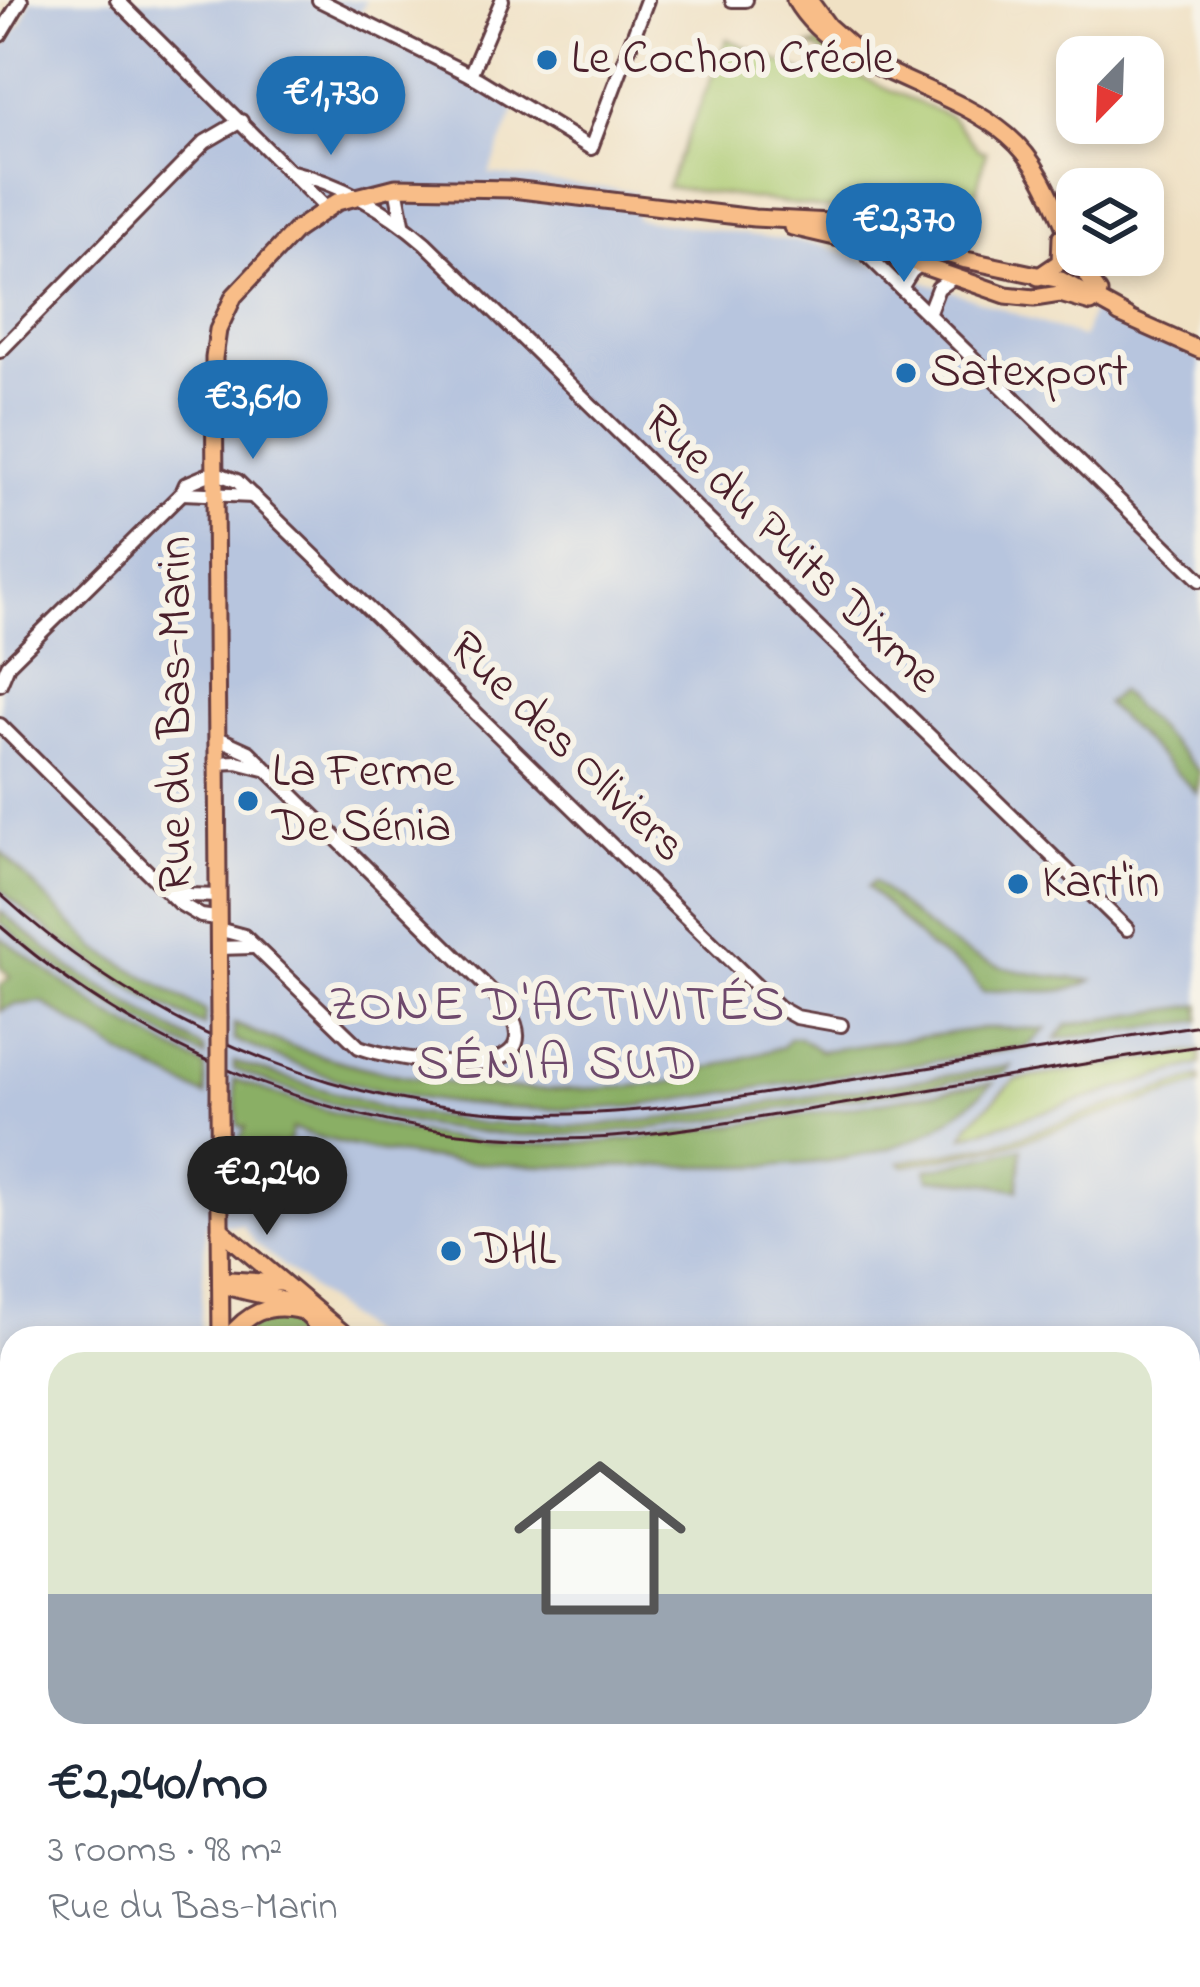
<!DOCTYPE html>
<meta charset="utf-8">
<style>
:root{--surface:#fff;--page:#f6f6f7;--text:#1f2937;--muted:#747a83;--accent:#1f6fb2}
body{margin:0;font-family:"Indie Flower",sans-serif;background:var(--page);color:var(--text);height:100vh;display:flex;flex-direction:column;font-size:45px;white-space:nowrap}
*{box-sizing:border-box;margin:0}
p{font-size:39px;color:var(--muted)}
.icon{flex:none;width:66px;height:66px;fill:none;stroke:currentColor;stroke-width:2;stroke-linecap:round;stroke-linejoin:round}
.map{position:relative;flex:1;overflow:hidden}
.details{position:absolute;left:0px;top:1326px;width:1200px;height:663px;display:flex;flex-direction:column;background:var(--surface);border-radius:36px 36px 0 0;box-shadow:0 6px 18px #0003}
.details>*{flex:none}
.needle{width:78px;rotate:203deg}
.tools{position:absolute;left:1056px;top:36px;display:grid;gap:24px}
.tools a{display:grid;place-items:center;width:108px;height:108px;border-radius:24px;background:var(--surface);box-shadow:0 6px 18px #0003;font-size:60px}
.price{position:absolute;translate:-50% -102px;padding:0 27px;border-radius:42px;background:var(--accent);color:#fff;font-size:39px;line-height:78px;filter:drop-shadow(0 3px 6px #0008)}
.price::after{content:'';position:absolute;left:50%;top:72px;width:36px;height:27px;margin-left:-18px;background:inherit;clip-path:polygon(0 0,100% 0,50% 100%)}
.price.current{background:#222;color:#fff}
ul{padding:0;list-style:none}
li{display:grid;align-content:center;gap:24px;height:636px;padding:0 48px}
li span{display:grid;place-items:center;height:372px;border-radius:36px;color:#555}
li>.icon{margin-inline-start:auto}
span .icon{width:216px;height:216px;fill:#fffc;stroke-width:1}
li b{font-size:51px}
.map>svg:first-child{display:block}
.built{fill:#cadcf9}
.industrial{fill:#b7c5de}
.green{fill:#adcb73;stroke:#7c754f;stroke-width:3}
.forest{fill:#8aaf65;stroke:#6a6748;stroke-width:3}
.lines{fill:none;stroke-linecap:round;stroke-linejoin:round}
.minor-casing{stroke:#633c42;stroke-width:18}
.major-casing{stroke:#633c42;stroke-width:21}
.highway-casing{stroke:#633c42;stroke-width:24}
.minor{stroke:#fff;stroke-width:12}
.major{stroke:#f8bd88;stroke-width:15}
.highway{stroke:#f8bd88;stroke-width:18}
.rail{stroke:#4a1f2b;stroke-width:3}
.major-bridge-casing{stroke:#633c42;stroke-width:21;stroke-linecap:butt}
.major-bridge{stroke:#f8bd88;stroke-width:15}
.poi-dot{fill:#1f6fb2;stroke:#f7f3e8;stroke-width:4.5}
.labels{text-anchor:middle;dominant-baseline:central;stroke-width:12;stroke-linejoin:round;paint-order:stroke}
.poi-label{font-size:48px;fill:#4a1f2b;stroke:#f7f3e8;text-anchor:start}
.street-label{font-size:48px;fill:#4a1f2b;stroke:#f7f3e8}
.neighbourhood-label{font-size:51px;letter-spacing:3px;fill:#6e496c;stroke:#f7f3e8}
</style>
<div class="map">
<svg width="1200" height="1987" viewBox="0 0 1200 1987">
<rect width="100%" height="100%" fill="#f7f3e8"/>
<filter id="ink" filterUnits="userSpaceOnUse"><feTurbulence type="fractalNoise" baseFrequency=".00833" numOctaves="2"/><feDisplacementMap in="SourceGraphic" scale="24" xChannelSelector="R" yChannelSelector="G"/><feConvolveMatrix kernelMatrix="1 2 1 2 8 2 1 2 1" color-interpolation-filters="sRGB"/></filter>
<filter id="wash" filterUnits="userSpaceOnUse"><feTurbulence type="fractalNoise" baseFrequency=".004" numOctaves="4" result="noise"/><feDisplacementMap in="SourceGraphic" scale="48" xChannelSelector="R" yChannelSelector="G"/><feGaussianBlur stdDeviation="2.7" result="paint"/><feColorMatrix in="noise" values="0 0 0 0 0 0 0 0 0 0 0 0 0 0 0 0 0 1.4 0 .05"/><feComposite in="paint" operator="in"/></filter>
<g filter="url(#wash)">
<rect width="100%" height="100%" fill="#f0e1c4"/>
<path class="built" d="M 12,1587 L 12,1977 L 121,1977 L 121,1987 L 0,1987 L 0,1588 Z"/>
<path class="industrial" d="M 31,0 L 366,0 L 359,17 L 518,102 L 489,174 L 636,192 L 636,219 L 822,245 L 1083,338 L 1093,306 L 1200,360 L 1200,1384 L 1188,1380 L 1188,1338 L 372,1338 L 255,1243 L 242,1225 L 206,1224 L 200,1338 L 12,1338 L 12,1457 L 0,1464 L 0,986 L 10,977 L 0,966 L 0,52 L 23,20 Z"/>
<g class="green">
<path d="M 727,39 L 817,78 L 825,60 L 836,65 L 839,60 L 809,46 L 822,44 L 843,56 L 839,67 L 951,117 L 979,150 L 986,152 L 970,217 L 944,240 L 849,212 L 667,187 Z"/>
<path d="M 1200,1051 L 1200,1064 L 964,1136 L 970,1123 L 1015,1080 Z"/>
<path d="M 1200,1077 L 1200,1084 L 1008,1145 L 904,1166 L 900,1162 L 999,1143 Z"/>
<path d="M 12,1501 L 12,1587 L 0,1588 L 0,1508 Z"/>
<path d="M 1188,1578 L 1197,1579 L 1200,1987 L 238,1987 L 238,1977 L 1188,1977 Z"/>
</g>
<g class="forest">
<path d="M 1119,691 L 1200,772 L 1197,793 L 1106,704 Z"/>
<path d="M 0,851 L 97,949 L 205,1011 L 204,1026 C 133,993 69,949 9,898 L 0,888 Z"/>
<path d="M 874,881 C 954,954 981,973 1092,980 C 1062,1000 1021,986 983,992 L 966,971 L 930,948 L 868,887 Z"/>
<path d="M 0,911 L 69,967 L 204,1049 L 205,1057 C 132,1019 62,977 0,922 Z"/>
<path d="M 0,937 L 108,1014 L 205,1067 L 206,1096 L 125,1056 L 42,1002 L 13,1005 L 0,1011 L 0,986 L 10,977 L 0,966 Z"/>
<path d="M 1200,1005 L 1200,1021 L 1056,1039 L 1067,1025 Z"/>
<path d="M 234,1024 C 384,1089 540,1103 701,1078 L 705,1069 L 782,1047 L 790,1038 L 800,1038 L 820,1051 L 986,1028 L 1046,1029 L 1027,1047 L 637,1106 C 545,1113 448,1108 357,1085 C 316,1074 274,1056 234,1040 Z"/>
<path d="M 234,1062 L 390,1110 L 484,1124 L 582,1127 L 668,1118 L 1011,1066 L 1004,1073 C 923,1087 842,1100 761,1112 C 674,1126 587,1140 498,1134 C 407,1127 319,1104 234,1069 Z"/>
<path d="M 234,1079 C 315,1109 396,1134 482,1142 C 556,1150 630,1140 702,1130 C 800,1117 896,1099 993,1083 C 970,1105 940,1129 910,1141 C 832,1171 748,1166 665,1166 C 538,1167 414,1169 292,1129 L 289,1142 L 282,1145 L 237,1145 L 246,1127 L 238,1126 Z"/>
<path d="M 1022,1148 L 1018,1190 L 980,1182 L 929,1179 L 926,1170 Z"/>
<path d="M 274,1313 L 297,1316 L 318,1337 L 249,1338 L 246,1333 L 252,1321 Z"/>
</g>
</g>
<g filter="url(#ink)">
<g class="lines">
<g class="minor-casing">
<g id="minor">
<path d="M 117,0 L 326,208"/>
<path d="M 319,0 L 478,79 L 591,148 L 647,0"/>
<path d="M 732,0 L 746,0"/>
<path d="M 0,35 L 21,0"/>
<path d="M 470,75 L 502,0"/>
<path d="M 289,171 C 341,184 385,208 425,243 L 1127,929"/>
<path d="M 396,187 L 403,223"/>
<path d="M 855,243 L 1200,580"/>
<path d="M 901,288 L 911,272 L 936,251"/>
<path d="M 928,314 L 938,288 L 954,277"/>
<path d="M 0,351 L 205,142 L 241,121"/>
<path d="M 182,493 L 253,496"/>
<path d="M 0,684 L 8,665 L 182,493 L 186,484 L 214,472 L 237,481 L 778,1007 L 796,1017 L 841,1025"/>
<path d="M 0,725 L 179,903 L 201,916 L 217,918"/>
<path d="M 216,737 L 249,752 L 505,1005 C 563,1092 394,1060 359,1047 L 244,936 L 218,929"/>
<path d="M 216,763 L 237,762 L 264,769"/>
<path d="M 170,888 L 189,895 L 218,896"/>
<path d="M 218,948 L 253,947"/>
</g>
</g>
<g class="major-casing">
<g id="major">
<path d="M 795,0 C 837,72 944,81 1008,136 C 1056,177 1062,243 1099,293"/>
<path d="M 809,0 L 828,26 L 852,47"/>
<path d="M 792,227 L 852,241 L 1006,295 L 1034,298 L 1060,294 L 1091,303"/>
<path d="M 1038,277 L 1060,262 L 1061,237"/>
<path d="M 1119,314 L 1200,350"/>
<path d="M 219,1017 L 214,358 L 218,330 L 234,296 L 296,230 L 337,202 L 396,187 L 512,189 L 754,218 L 850,223 L 966,260 L 1061,280 L 1128,317"/>
<path d="M 219,1102 L 221,1338"/>
<path d="M 220,1229 L 349,1338"/>
<path d="M 230,1280 L 281,1283"/>
<path d="M 221,1284 C 266,1301 296,1289 325,1338"/>
<path d="M 228,1338 C 247,1314 267,1303 298,1310"/>
<path d="M 1188,1395 L 1200,1399"/>
<path d="M 0,1478 L 12,1471"/>
<path d="M 0,1502 L 12,1494"/>
</g>
</g>
<g class="highway-casing">
<g id="highway">
<path d="M 1188,1496 L 1200,1503"/>
<path d="M 1188,1519 L 1200,1525"/>
<path d="M 1188,1547 L 1200,1555"/>
<path d="M 165,1987 L 167,1977"/>
<path d="M 187,1987 L 188,1977"/>
</g>
</g>
<use href="#minor" class="minor"/>
<use href="#major" class="major"/>
<use href="#highway" class="highway"/>
<g class="rail">
<path d="M 0,894 C 155,1035 360,1120 571,1114 C 664,1112 757,1094 850,1080 C 967,1061 1083,1044 1200,1025"/>
<path d="M 0,926 C 153,1060 356,1140 559,1139 C 645,1139 729,1122 813,1109 C 942,1088 1071,1065 1200,1046"/>
</g>
<g class="major-bridge-casing">
<path id="major-bridge" d="M 219,1102 L 219,1017"/>
</g>
<use href="#major-bridge" class="major-bridge"/>
</g>
</g>
<g class="poi-dot">
<circle cx="547" cy="60" r="12"/>
<circle cx="906" cy="373" r="12"/>
<circle cx="248" cy="801" r="12"/>
<circle cx="1018" cy="884" r="12"/>
<circle cx="451" cy="1251" r="12"/>
</g>
<g class="labels">
<g class="poi-label">
<text x="571" y="60">Le Cochon Créole</text>
<text x="930" y="373">Satexport</text>
<text x="272" y="773">La Ferme<tspan x="272" dy="55">De Sénia</tspan></text>
<text x="1042" y="884">Kart'in</text>
<text x="475" y="1251">DHL</text>
</g>
<g class="street-label">
<text transform="translate(791 550) rotate(44)">Rue du Puits Dixme</text>
<text transform="translate(177 714) rotate(-90)">Rue du Bas-Marin</text>
<text transform="translate(566 748) rotate(44)">Rue des Oliviers</text>
</g>
<g class="neighbourhood-label">
<text x="558" y="1006">ZONE D'ACTIVITÉS<tspan x="558" dy="59">SÉNIA SUD</tspan></text>
</g>
</g>
</svg>
<div class="tools">
<a><svg class="needle" viewBox="-14 -14 28 28"><path d="M0-13l5 13h-10z" fill="#e53935"/><path d="M0 13l5-13h-10z" fill="#747a83"/></svg></a>
<a><svg class="icon" aria-label="layers" viewBox="0 0 24 24"><path d="M12 4l9 5-9 5-9-5zM3 14l9 5 9-5"/></svg></a>
</div>
<b class="price" style="left:331px;top:158px">€1,730</b>
<b class="price" style="left:904px;top:285px">€2,370</b>
<b class="price" style="left:253px;top:462px">€3,610</b>
<b class="price current" style="left:267px;top:1238px">€2,240</b>
<section class="details">
<ul>
<li><span style="background:linear-gradient(#dfe7d0 65%,#9aa5b1 0)"><svg class="icon" aria-label="home" viewBox="0 0 24 24"><path d="M3 11l9-7 9 7M6 9v11h12V9"/></svg></span><div><b>€2,240/mo</b><p>3 rooms · 98 m²</p><p>Rue du Bas-Marin</p></div></li>
</ul>
</section>
</div>
